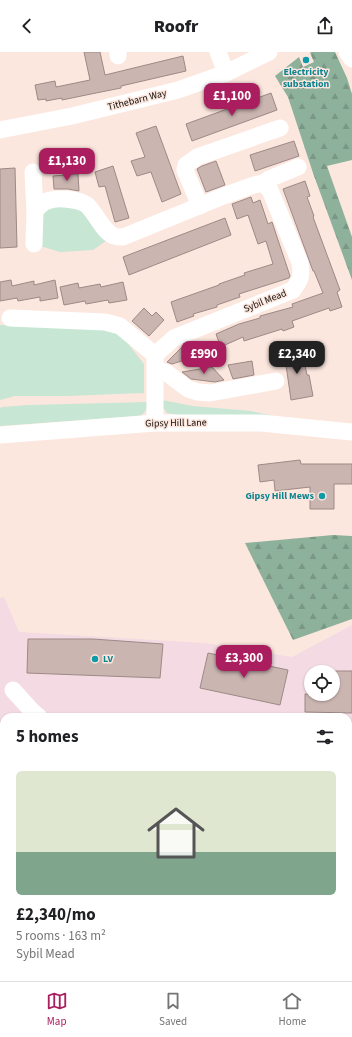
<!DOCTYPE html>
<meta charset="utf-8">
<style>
:root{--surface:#fff;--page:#f6f6f6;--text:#202124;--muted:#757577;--line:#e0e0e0;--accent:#aa1e5f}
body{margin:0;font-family:"Source Sans 3",sans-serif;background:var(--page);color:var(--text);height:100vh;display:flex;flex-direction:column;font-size:15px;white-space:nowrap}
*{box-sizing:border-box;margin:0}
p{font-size:13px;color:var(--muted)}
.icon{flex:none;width:22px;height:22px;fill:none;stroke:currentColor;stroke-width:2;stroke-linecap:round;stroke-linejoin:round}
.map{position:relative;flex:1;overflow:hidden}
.sheet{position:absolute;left:0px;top:661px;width:352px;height:268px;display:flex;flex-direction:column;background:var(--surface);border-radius:12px 12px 0 0;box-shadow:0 1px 3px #0004}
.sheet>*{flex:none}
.controls{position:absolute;left:304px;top:613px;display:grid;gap:8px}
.controls a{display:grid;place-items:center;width:36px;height:36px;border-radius:50%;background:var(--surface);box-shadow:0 1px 3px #0004;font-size:20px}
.price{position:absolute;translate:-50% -34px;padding:0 9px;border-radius:8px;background:var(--accent);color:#fff;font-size:13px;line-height:26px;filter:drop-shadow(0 1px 2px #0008)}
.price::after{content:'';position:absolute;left:50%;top:24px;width:12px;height:9px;margin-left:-6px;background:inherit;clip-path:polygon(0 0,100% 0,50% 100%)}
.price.selected{background:#222;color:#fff}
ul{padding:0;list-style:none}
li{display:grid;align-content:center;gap:8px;height:212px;padding:0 16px}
li span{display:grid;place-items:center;height:124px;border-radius:6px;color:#555}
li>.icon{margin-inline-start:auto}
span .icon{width:72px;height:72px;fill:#fffc;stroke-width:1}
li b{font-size:17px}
h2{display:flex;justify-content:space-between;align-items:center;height:48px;padding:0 16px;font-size:17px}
header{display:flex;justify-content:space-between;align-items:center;height:52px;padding:0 16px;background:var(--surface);font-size:18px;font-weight:800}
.dock{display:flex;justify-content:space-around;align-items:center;height:56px;border-top:1px solid var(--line);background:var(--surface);font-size:11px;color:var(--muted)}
.dock a{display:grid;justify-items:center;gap:2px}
.dock .selected{color:var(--accent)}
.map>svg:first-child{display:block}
.commercial{fill:#f4dae3;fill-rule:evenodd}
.green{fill:#c8e6d4}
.forest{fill:url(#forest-firs)}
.building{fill:#cbb5b1;stroke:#9d8985}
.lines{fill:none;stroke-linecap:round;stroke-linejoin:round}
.minor{stroke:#fff;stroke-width:17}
.culture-dot{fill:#0f9aa8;stroke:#fce7de;stroke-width:1.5}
.labels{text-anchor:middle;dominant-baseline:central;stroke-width:3;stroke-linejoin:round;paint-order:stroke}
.culture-label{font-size:10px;font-weight:bold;fill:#0d838f;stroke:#fce7de}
.street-label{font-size:10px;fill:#140e0b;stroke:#fce7de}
</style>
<header><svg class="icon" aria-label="back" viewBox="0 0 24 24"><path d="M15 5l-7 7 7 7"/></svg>Roofr<svg class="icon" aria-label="share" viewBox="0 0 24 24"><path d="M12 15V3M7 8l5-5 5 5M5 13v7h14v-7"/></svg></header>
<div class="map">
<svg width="352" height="929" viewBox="0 0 352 929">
<defs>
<pattern id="forest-firs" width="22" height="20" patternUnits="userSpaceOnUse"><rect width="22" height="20" fill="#8db19b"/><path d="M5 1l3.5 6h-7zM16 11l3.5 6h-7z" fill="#799784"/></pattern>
</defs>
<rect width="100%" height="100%" fill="#fce7de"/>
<path class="commercial" d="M 4,545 L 19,580 L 205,591 L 292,605 L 352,573 L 352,872 L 348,879 L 348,665 L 4,665 L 4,925 L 321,925 L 319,929 L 0,929 L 0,546 ZM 311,620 L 333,620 L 333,642 L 311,642 Z"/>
<g class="green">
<path d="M 74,148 L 113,184 L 93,198 L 60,200 L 34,192 L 35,159 Z"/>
<path d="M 0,273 L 56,273 L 118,279 L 144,312 L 144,341 L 68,344 L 15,344 L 0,348 Z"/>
<path d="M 162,348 L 193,354 L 251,359 L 278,365 L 177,363 L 167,361 L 162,355 Z"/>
<path d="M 147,350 C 147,357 146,360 140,364 L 0,374 L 0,356 L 2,355 L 28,353 Z"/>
</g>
<g class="forest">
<path d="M 311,0 L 335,0 L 347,26 L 352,42 L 352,108 L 327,114 L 352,185 L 352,228 L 313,121 L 288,45 L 275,24 L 299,5 L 303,15 L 314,10 L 310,1 Z"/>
<path d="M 333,483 L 352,484 L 352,567 L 293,588 L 245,491 Z"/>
<path d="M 352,872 L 352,899 L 348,906 L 348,879 Z"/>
<path d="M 321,925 L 338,925 L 336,929 L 319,929 Z"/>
</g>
<g class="building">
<path d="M 84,0 L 100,0 L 105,23 L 183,4 L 186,19 L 121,34 L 121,36 L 91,42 L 62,48 L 62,46 L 46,49 L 46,47 L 38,48 L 35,33 L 55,29 L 56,35 L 90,28 Z"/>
<path d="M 271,41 L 277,58 L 192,89 L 186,72 Z"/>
<path d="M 156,74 L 181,142 L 162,150 L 151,120 L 137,124 L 131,109 L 145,105 L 136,81 Z"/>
<path d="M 294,89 L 299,104 L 255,119 L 250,103 Z"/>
<path d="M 216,109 L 225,133 L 206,140 L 197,117 L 202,114 Z"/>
<path d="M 113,114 L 129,166 L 115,170 L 105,134 L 99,135 L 95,120 Z"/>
<path d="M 15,116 L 17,195 L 0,196 L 0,117 Z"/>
<path d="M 78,122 L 79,139 L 68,137 L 54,137 L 53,124 Z"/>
<path d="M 305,129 L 310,144 L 307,145 L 314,164 L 313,165 L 340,238 L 337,240 L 342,255 L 330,259 L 329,256 L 292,269 L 294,275 L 283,279 L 282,277 L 244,289 L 243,285 L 225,293 L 220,293 L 216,282 L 239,272 L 260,266 L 260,264 L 293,255 L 292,252 L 323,241 L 314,219 L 313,219 L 283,137 Z"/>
<path d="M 251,145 L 253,151 L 260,148 L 268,172 L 272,170 L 290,224 L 289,226 L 239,242 L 240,245 L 217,253 L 217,255 L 193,262 L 194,264 L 177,270 L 171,250 L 219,233 L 219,232 L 245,223 L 244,221 L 273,212 L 266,189 L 258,192 L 248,163 L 237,167 L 232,152 Z"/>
<path d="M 225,166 L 231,183 L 129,223 L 123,205 Z"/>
<path d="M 11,228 L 12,234 L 34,229 L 34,233 L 55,228 L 58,246 L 40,249 L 40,245 L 18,249 L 17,246 L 0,249 L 0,230 Z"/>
<path d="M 123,230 L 127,248 L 109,251 L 108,248 L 86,252 L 85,249 L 64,253 L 60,235 L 78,231 L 79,236 L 100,232 L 101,235 Z"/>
<path d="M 144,256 L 152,264 L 156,260 L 164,268 L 149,284 L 132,269 Z"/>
<path d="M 183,294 L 194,305 L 172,312 L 167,310 Z"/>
<path d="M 302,298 L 307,323 L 309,323 L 313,344 L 291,348 L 286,313 L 281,314 L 279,302 Z"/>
<path d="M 252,309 L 254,323 L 233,327 L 228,313 Z"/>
<path d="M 212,315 L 224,328 L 215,330 L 191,327 L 182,320 Z"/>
<path d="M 300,408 L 301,412 L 352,412 L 352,432 L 334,432 L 334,457 L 310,457 L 310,435 L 275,439 L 274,428 L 260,430 L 258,413 Z"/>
<path d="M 28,587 L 93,587 L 163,592 L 160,626 L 27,621 Z"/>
<path d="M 208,601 L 288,618 L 280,653 L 200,636 Z"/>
<path d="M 333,619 L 352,619 L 352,661 L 305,660 L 305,642 L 333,642 Z"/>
</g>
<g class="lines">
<g class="minor">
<path d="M 118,0 L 118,4"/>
<path d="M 218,0 L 226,21"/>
<path d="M 347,0 L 352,7"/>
<path d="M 0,78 L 72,64 L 178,38 L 226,21 L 269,0"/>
<path d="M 33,120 L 35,159"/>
<path d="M 263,131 L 269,127 L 298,115"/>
<path d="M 200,154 L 185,118 L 186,113 L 197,105 L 280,76"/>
<path d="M 34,192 L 35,159 C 38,155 42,151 47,149 C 57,145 78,147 87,153 C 95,160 103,180 114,184 C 116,185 121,185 123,185 L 226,143 L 254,133 L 263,131 L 270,138 L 300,211 C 302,224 301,227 293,238 L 174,286 L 155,303"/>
<path d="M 10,266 L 105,270 L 120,274 L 155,303 L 155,371"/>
<path d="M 156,317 L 167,321 L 188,337 L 198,340 L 210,341 L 276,329"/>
<path d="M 0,383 L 155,371 L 261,371 L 352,380"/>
<path d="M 13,638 L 32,659 L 39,665"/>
<path d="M 12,925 L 20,929"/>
<path d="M 48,929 L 49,925"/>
</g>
</g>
<g class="culture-dot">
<circle cx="306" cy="8" r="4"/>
<circle cx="322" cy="444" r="4"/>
<circle cx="95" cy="607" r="4"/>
</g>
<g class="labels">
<g class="culture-label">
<text x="306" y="20">Electricity<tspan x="306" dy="12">substation</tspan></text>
<text x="314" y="444" text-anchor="end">Gipsy Hill Mews</text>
<text x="103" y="607" text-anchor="start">LV</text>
</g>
<g class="street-label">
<text transform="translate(137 48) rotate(-14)">Tithebarn Way</text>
<text transform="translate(265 249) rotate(-22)">Sybil Mead</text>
<text transform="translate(176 371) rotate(-1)">Gipsy Hill Lane</text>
</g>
</g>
</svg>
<div class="controls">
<a><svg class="icon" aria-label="locate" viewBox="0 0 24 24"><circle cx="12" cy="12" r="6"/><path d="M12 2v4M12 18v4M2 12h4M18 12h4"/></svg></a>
</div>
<b class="price" style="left:232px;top:65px">£1,100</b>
<b class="price" style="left:67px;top:130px">£1,130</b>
<b class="price" style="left:204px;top:323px">£990</b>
<b class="price selected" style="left:297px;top:323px">£2,340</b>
<b class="price" style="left:244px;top:627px">£3,300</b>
<section class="sheet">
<h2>5 homes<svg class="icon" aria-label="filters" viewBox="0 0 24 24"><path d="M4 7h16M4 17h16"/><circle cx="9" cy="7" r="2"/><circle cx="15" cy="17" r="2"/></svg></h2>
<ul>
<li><span style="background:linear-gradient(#dfe7d0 65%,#7fa58c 0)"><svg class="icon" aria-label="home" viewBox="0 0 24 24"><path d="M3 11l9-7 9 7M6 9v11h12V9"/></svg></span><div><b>£2,340/mo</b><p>5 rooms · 163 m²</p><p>Sybil Mead</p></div></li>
</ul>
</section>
</div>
<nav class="dock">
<a class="selected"><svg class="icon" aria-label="map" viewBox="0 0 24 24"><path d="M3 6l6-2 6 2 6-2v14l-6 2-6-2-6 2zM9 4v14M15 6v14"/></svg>Map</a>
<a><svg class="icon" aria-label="saved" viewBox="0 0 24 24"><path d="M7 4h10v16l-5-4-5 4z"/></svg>Saved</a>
<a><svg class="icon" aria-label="home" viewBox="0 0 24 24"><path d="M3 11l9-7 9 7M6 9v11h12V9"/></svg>Home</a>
</nav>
